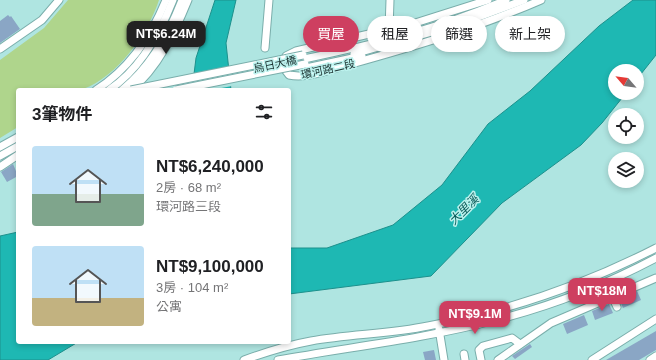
<!DOCTYPE html>
<html lang="zh-TW">
<meta charset="utf-8">
<style>
:root{--surface:#fff;--page:#f6f6f6;--text:#202124;--muted:#757577;--accent:#ce3f60}
body{margin:0;font-family:Arial,"Noto Sans TC",sans-serif;background:var(--page);color:var(--text);height:100vh;display:flex;flex-direction:column;font-size:15px;white-space:nowrap}
*{box-sizing:border-box;margin:0}
p{font-size:13px;color:var(--muted)}
.icon{flex:none;width:22px;height:22px;fill:none;stroke:currentColor;stroke-width:2;stroke-linecap:round;stroke-linejoin:round}
.map{position:relative;flex:1;overflow:hidden}
.sheet{position:absolute;left:16px;top:88px;width:275px;height:256px;display:flex;flex-direction:column;background:var(--surface);border-radius:4px;box-shadow:0 2px 6px #0003}
.sheet>*{flex:none}
.hud{position:absolute;left:303px;top:16px;width:293px;height:36px;display:flex;gap:8px}
.needle{width:26px;rotate:298deg}
.fabs{position:absolute;left:608px;top:64px;display:grid;gap:8px}
.fabs a{display:grid;place-items:center;width:36px;height:36px;border-radius:50%;background:var(--surface);box-shadow:0 2px 6px #0003;font-size:20px}
.price{position:absolute;translate:-50% -34px;padding:0 9px;border-radius:8px;background:var(--accent);color:#fff;font-size:13px;line-height:26px;filter:drop-shadow(0 1px 2px #0008)}
.price::after{content:'';position:absolute;left:50%;top:24px;width:12px;height:9px;margin-left:-6px;background:inherit;clip-path:polygon(0 0,100% 0,50% 100%)}
.price.selected{background:#222;color:#fff}
ul{padding:0;list-style:none}
li{display:flex;align-items:center;gap:12px;height:100px;padding:0 16px}
li span{display:grid;place-items:center;flex:none;width:112px;height:80px;border-radius:4px;color:#555}
li>.icon{margin-inline-start:auto}
span .icon{width:48px;height:48px;fill:#fffc;stroke-width:1}
li b{font-size:17px}
h2{display:flex;justify-content:space-between;align-items:center;height:48px;padding:0 16px;font-size:17px}
.chip{padding:0 14px;border-radius:18px;background:var(--surface);box-shadow:0 2px 6px #0003;font-size:14px;line-height:36px}
.chip.selected{background:var(--accent);color:#fff}
.map>svg:first-child{display:block}
.green{fill:#afd58c}
.water{fill:#1eb8b3;stroke:#1d908c}
.pier{fill:#afe5e1}
.building{fill:#8aa6c5}
.lines{fill:none;stroke-linecap:round;stroke-linejoin:round}
.minor-casing{stroke:#7aaeab;stroke-width:9}
.minor{stroke:#fff;stroke-width:7}
.minor-bridge-casing{stroke:#7aaeab;stroke-width:9;stroke-linecap:butt}
.minor-bridge{stroke:#fff;stroke-width:7}
.labels{text-anchor:middle;dominant-baseline:central;stroke-width:3;stroke-linejoin:round;paint-order:stroke}
.street-label{font-size:11px;fill:#1c3231;stroke:#bcf2ee}
.water-label{font-size:12px;font-style:italic;fill:#085a57;stroke:#bcf2ee}
</style>
<div class="map">
<svg width="656" height="360" viewBox="0 0 656 360">
<rect width="100%" height="100%" fill="#afe5e1"/>
<path class="green" d="M 68,0 L 159,0 C 148,34 117,77 83,89 C 74,93 30,90 18,90 L 18,127 L 0,138 L 0,60 L 44,28 Z"/>
<g class="water">
<path d="M 215,0 L 236,0 L 226,43 L 231,90 L 192,90 L 196,58 Z"/>
<path d="M 633,0 L 656,0 L 656,55 L 637,79 L 637,71 L 615,71 L 615,93 L 626,93 L 602,123 L 581,145 L 502,203 L 431,276 L 289,294 L 289,248 L 327,248 L 393,225 L 442,185 L 488,124 L 530,91 L 599,26 Z"/>
<path d="M 18,232 L 18,342 L 78,342 L 48,360 L 0,360 L 0,236 Z"/>
</g>
<path class="pier" d="M 231,66 L 232,86 L 211,90 L 190,90 L 192,74 Z"/>
<g class="building">
<path d="M 8,15 L 10,17 L 11,16 L 20,29 L 0,43 L 0,21 Z"/>
<path d="M 13,164 L 18,176 L 7,182 L 1,172 Z"/>
<path d="M 637,291 L 641,300 L 623,308 L 619,299 Z"/>
<path d="M 609,304 L 613,313 L 595,320 L 592,311 Z"/>
<path d="M 584,315 L 588,325 L 567,334 L 563,324 Z"/>
<path d="M 656,331 L 656,350 L 639,360 L 606,360 Z"/>
<path d="M 530,344 L 532,347 L 515,359 L 512,356 Z"/>
<path d="M 434,350 L 436,360 L 425,360 L 423,352 Z"/>
</g>
<g class="lines">
<g class="minor-casing">
<g id="minor">
<path d="M 488,0 L 412,24 L 296,51 L 286,56 L 283,67 L 289,75 C 308,79 332,69 351,64 C 416,46 479,27 541,0"/>
<path d="M 389,30 L 390,0"/>
<path d="M 265,48 L 269,0"/>
<path d="M 0,49 L 42,20 L 59,0"/>
<path d="M 354,54 L 457,25 L 524,0"/>
<path d="M 304,59 C 372,45 441,28 506,0"/>
<path d="M 306,68 L 362,56"/>
<path d="M 96,90 C 129,69 151,37 166,0"/>
<path d="M 109,90 C 139,70 160,33 173,0"/>
<path d="M 122,90 C 150,67 169,34 182,0"/>
<path d="M 131,90 C 158,68 175,32 188,0"/>
<path d="M 0,147 L 18,137"/>
<path d="M 0,156 L 18,146"/>
<path d="M 0,167 L 18,155"/>
<path d="M 612,296 L 617,307"/>
<path d="M 439,329 L 444,360"/>
<path d="M 464,354 L 465,360"/>
<path d="M 244,360 C 266,352 289,345 311,341 C 350,334 390,334 428,326 C 508,311 584,285 656,248"/>
<path d="M 278,360 C 350,347 422,339 492,321 C 549,307 605,285 656,258"/>
<path d="M 481,360 L 479,350 L 483,346 L 512,338 L 520,344"/>
<path d="M 498,360 L 551,323 L 656,278"/>
<path d="M 592,360 L 656,319"/>
<path d="M 650,360 L 656,356"/>
</g>
</g>
<use href="#minor" class="minor"/>
<g class="minor-bridge-casing">
<g id="minor-bridge">
<path d="M 131,90 L 303,55"/>
<path d="M 176,90 L 305,64"/>
</g>
</g>
<use href="#minor-bridge" class="minor-bridge"/>
</g>
<g class="labels">
<g class="street-label">
<text transform="translate(275 64) rotate(-12)">烏日大橋</text>
<text transform="translate(328 69) rotate(-13)">環河路二段</text>
</g>
<g class="water-label">
<text transform="translate(464 210) rotate(-45)">大里溪</text>
</g>
</g>
</svg>
<div class="fabs">
<a><svg class="needle" viewBox="-14 -14 28 28"><path d="M0-13l5 13h-10z" fill="#e53935"/><path d="M0 13l5-13h-10z" fill="#757577"/></svg></a>
<a><svg class="icon" aria-label="locate" viewBox="0 0 24 24"><circle cx="12" cy="12" r="6"/><path d="M12 2v4M12 18v4M2 12h4M18 12h4"/></svg></a>
<a><svg class="icon" aria-label="layers" viewBox="0 0 24 24"><path d="M12 4l9 5-9 5-9-5zM3 14l9 5 9-5"/></svg></a>
</div>
<b class="price selected" style="left:166px;top:55px">NT$6.24M</b>
<b class="price" style="left:602px;top:312px">NT$18M</b>
<b class="price" style="left:475px;top:335px">NT$9.1M</b>
<div class="hud">
<a class="chip selected">買屋</a>
<a class="chip">租屋</a>
<a class="chip">篩選</a>
<a class="chip">新上架</a>
</div>
<section class="sheet">
<h2>3筆物件<svg class="icon" aria-label="filters" viewBox="0 0 24 24"><path d="M4 7h16M4 17h16"/><circle cx="9" cy="7" r="2"/><circle cx="15" cy="17" r="2"/></svg></h2>
<ul>
<li><span style="background:linear-gradient(#bfe0f5 60%,#7fa58c 0)"><svg class="icon" aria-label="home" viewBox="0 0 24 24"><path d="M3 11l9-7 9 7M6 9v11h12V9"/></svg></span><div><b>NT$6,240,000</b><p>2房 · 68 m²</p><p>環河路三段</p></div></li>
<li><span style="background:linear-gradient(#bfe0f5 65%,#c2b280 0)"><svg class="icon" aria-label="home" viewBox="0 0 24 24"><path d="M3 11l9-7 9 7M6 9v11h12V9"/></svg></span><div><b>NT$9,100,000</b><p>3房 · 104 m²</p><p>公寓</p></div></li>
</ul>
</section>
</div>
